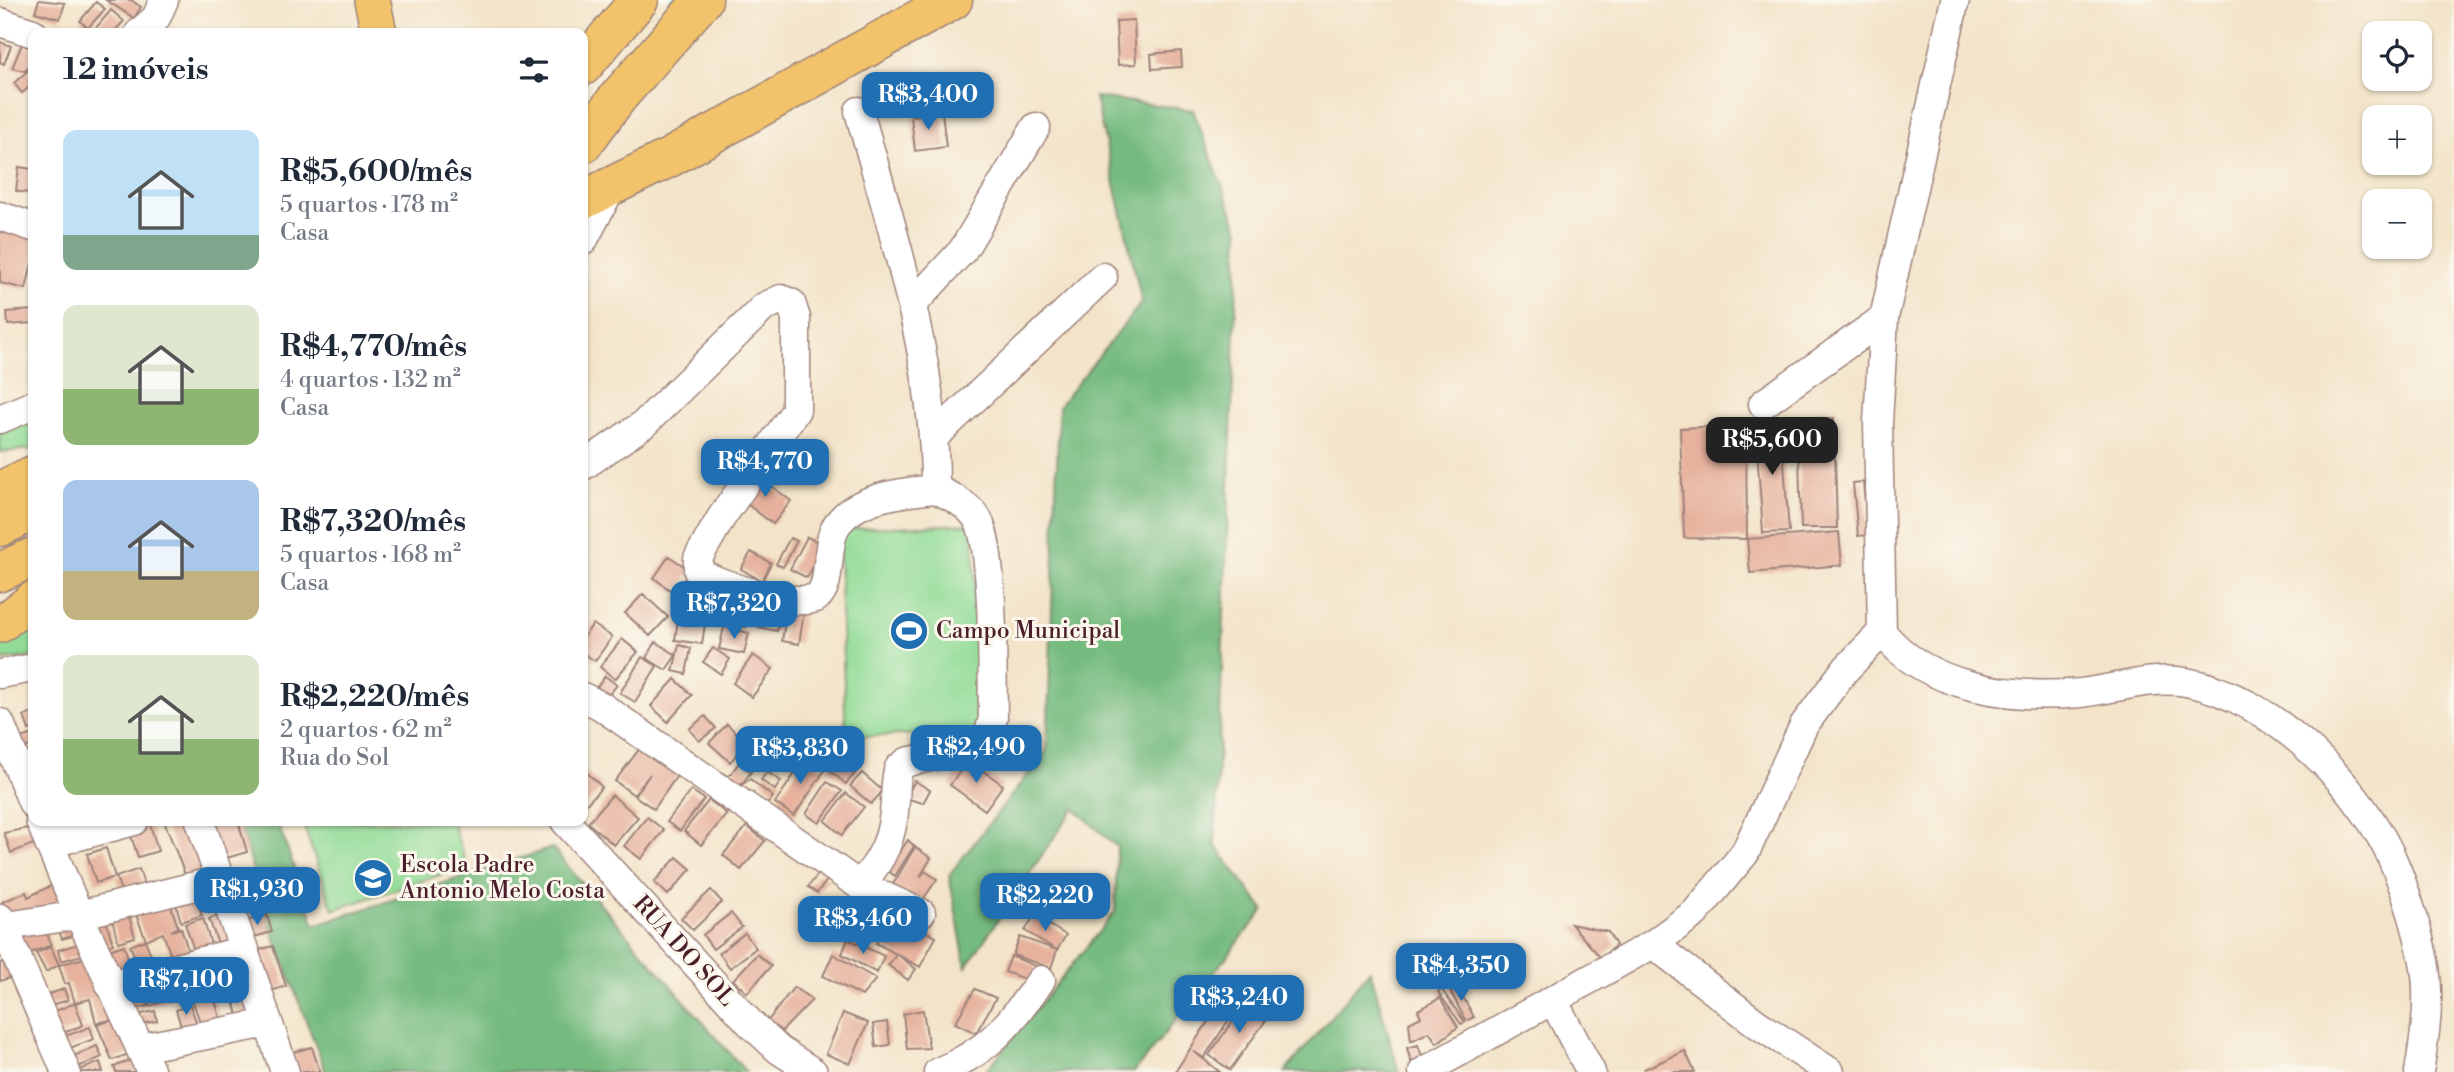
<!DOCTYPE html>
<html lang="pt">
<meta charset="utf-8">
<style>
:root{--surface:#fff;--page:#f6f6f7;--text:#1f2937;--muted:#747a83;--accent:#1f6fb2}
body{margin:0;font-family:"Libre Bodoni",serif;background:var(--page);color:var(--text);height:100vh;display:flex;flex-direction:column;font-size:26px;white-space:nowrap}
*{box-sizing:border-box;margin:0}
p{font-size:23px;color:var(--muted)}
.icon{flex:none;width:38px;height:38px;fill:none;stroke:currentColor;stroke-width:2;stroke-linecap:round;stroke-linejoin:round}
.map{position:relative;flex:1;overflow:hidden}
.details{position:absolute;left:28px;top:28px;width:560px;height:798px;display:flex;flex-direction:column;background:var(--surface);border-radius:14px;box-shadow:0 2px 5px #0004}
.details>*{flex:none}
.fabs{position:absolute;left:2362px;top:21px;display:grid;gap:14px}
.fabs a{display:grid;place-items:center;width:70px;height:70px;border-radius:14px;background:var(--surface);box-shadow:0 2px 5px #0004;font-size:35px}
.price{position:absolute;translate:-50% -60px;padding:0 16px;border-radius:14px;background:var(--accent);color:#fff;font-size:23px;line-height:46px;filter:drop-shadow(0 2px 4px #0008)}
.price::after{content:'';position:absolute;left:50%;top:42px;width:21px;height:16px;margin-left:-10px;background:inherit;clip-path:polygon(0 0,100% 0,50% 100%)}
.price.active{background:#222;color:#fff}
ul{padding:0;list-style:none}
li{display:flex;align-items:center;gap:21px;height:175px;padding:0 35px}
li span{display:grid;place-items:center;flex:none;width:196px;height:140px;border-radius:14px;color:#555}
li>.icon{margin-inline-start:auto}
span .icon{width:84px;height:84px;fill:#fffc;stroke-width:1}
li b{font-size:30px}
h2{display:flex;justify-content:space-between;align-items:center;height:84px;padding:0 35px;font-size:30px}
.map>svg:first-child{display:block}
.green{fill:#91db96;stroke:#6e7d60;stroke-width:2}
.forest{fill:#74bb7f;stroke:#5f6d55;stroke-width:2}
.lines{fill:none;stroke-linecap:round;stroke-linejoin:round}
.stream{stroke:#55bfd1;stroke-width:6}
.building{fill:#e6b29d}
.minor-casing{stroke:#9e827a;stroke-width:31}
.major-casing{stroke:#9e827a;stroke-width:38}
.highway-casing{stroke:#9e827a;stroke-width:41}
.minor{stroke:#fff;stroke-width:28}
.major{stroke:#f2c36a;stroke-width:35}
.highway{stroke:#f2c36a;stroke-width:38}
.labels{text-anchor:middle;dominant-baseline:central;stroke-width:6;stroke-linejoin:round;paint-order:stroke}
.poi-label{font-size:23px;fill:#4a1f2b;stroke:#fbf7ec;text-anchor:start}
.street-label{font-size:23px;fill:#4a1f2b;stroke:#fbf7ec}
</style>
<div class="map">
<svg width="2454" height="1072" viewBox="0 0 2454 1072">
<rect width="100%" height="100%" fill="#fbf7ec"/>
<filter id="ink" filterUnits="userSpaceOnUse"><feTurbulence type="fractalNoise" baseFrequency=".0143" numOctaves="2"/><feDisplacementMap in="SourceGraphic" scale="14" xChannelSelector="R" yChannelSelector="G"/><feConvolveMatrix kernelMatrix="1 2 1 2 8 2 1 2 1" color-interpolation-filters="sRGB"/></filter>
<filter id="wash" filterUnits="userSpaceOnUse"><feTurbulence type="fractalNoise" baseFrequency=".00686" numOctaves="4" result="noise"/><feDisplacementMap in="SourceGraphic" scale="28" xChannelSelector="R" yChannelSelector="G"/><feGaussianBlur stdDeviation="1.57" result="paint"/><feColorMatrix in="noise" values="0 0 0 0 0 0 0 0 0 0 0 0 0 0 0 0 0 1.4 0 .05"/><feComposite in="paint" operator="in"/></filter>
<g filter="url(#wash)">
<rect width="100%" height="100%" fill="#f3e4c9"/>
<g class="green">
<path d="M 33,411 L 33,449 L 0,452 L 0,425 Z"/>
<path d="M 973,524 L 981,732 L 846,737 L 838,529 Z"/>
<path d="M 33,613 L 33,657 L 0,660 L 0,631 Z"/>
<path d="M 302,821 L 452,821 L 467,866 L 333,910 Z"/>
</g>
<g class="forest">
<path d="M 1095,97 L 1193,110 L 1239,230 L 1215,845 L 1264,910 L 1134,1072 L 985,1072 L 1115,912 L 1117,847 L 1074,808 L 966,967 L 949,875 L 1047,750 L 1059,406 L 1142,302 Z"/>
<path d="M 238,821 L 277,821 L 315,925 L 552,848 L 746,1072 L 326,1072 L 272,932 Z"/>
<path d="M 1370,970 L 1399,1072 L 1285,1072 Z"/>
</g>
<g class="lines">
<g class="stream">
<path d="M 645,37 L 674,0"/>
<path d="M 583,110 L 595,96"/>
</g>
</g>
<g id="blocks">
<g class="building">
<path d="M 39,0 L 65,3 L 60,19 L 35,12 Z"/>
<path d="M 106,0 L 131,0 L 141,7 L 134,18 Z"/>
<path d="M 96,2 L 105,9 L 88,28 L 80,21 Z"/>
<path d="M 111,10 L 124,21 L 113,33 L 99,33 L 95,29 Z"/>
<path d="M 1134,20 L 1136,64 L 1118,65 L 1116,21 Z"/>
<path d="M 0,42 L 11,46 L 4,64 L 0,62 Z"/>
<path d="M 22,44 L 33,49 L 33,59 L 25,71 L 12,68 Z"/>
<path d="M 1181,51 L 1182,67 L 1152,69 L 1151,54 Z"/>
<path d="M 33,66 L 33,84 L 22,93 L 14,83 Z"/>
<path d="M 978,79 L 980,104 L 950,107 L 948,82 Z"/>
<path d="M 942,112 L 946,147 L 915,151 L 911,116 Z"/>
<path d="M 19,167 L 33,169 L 33,194 L 16,191 Z"/>
<path d="M 0,230 L 33,237 L 33,259 L 26,289 L 0,283 Z"/>
<path d="M 33,310 L 33,323 L 8,325 L 7,312 Z"/>
<path d="M 1834,418 L 1837,528 L 1801,528 L 1798,419 Z"/>
<path d="M 1781,421 L 1789,532 L 1763,533 L 1755,423 Z"/>
<path d="M 1746,425 L 1747,539 L 1839,532 L 1842,565 L 1750,573 L 1747,539 L 1684,538 L 1680,428 Z"/>
<path d="M 757,475 L 791,501 L 773,524 L 739,498 Z"/>
<path d="M 1863,482 L 1868,535 L 1858,536 L 1853,483 Z"/>
<path d="M 807,537 L 824,545 L 807,578 L 790,569 Z"/>
<path d="M 790,538 L 797,541 L 783,567 L 776,564 Z"/>
<path d="M 751,552 L 771,563 L 762,581 L 741,569 Z"/>
<path d="M 669,556 L 691,571 L 674,593 L 654,578 Z"/>
<path d="M 688,583 L 707,587 L 703,604 L 685,599 Z"/>
<path d="M 713,588 L 727,591 L 719,627 L 705,624 Z"/>
<path d="M 733,592 L 753,596 L 746,627 L 727,622 Z"/>
<path d="M 643,594 L 668,617 L 650,636 L 625,613 Z"/>
<path d="M 762,600 L 782,603 L 777,631 L 758,627 Z"/>
<path d="M 787,609 L 804,612 L 799,644 L 782,641 Z"/>
<path d="M 678,619 L 705,624 L 702,644 L 675,640 Z"/>
<path d="M 593,624 L 612,637 L 595,661 L 583,653 L 583,638 Z"/>
<path d="M 724,627 L 749,633 L 744,654 L 719,649 Z"/>
<path d="M 622,639 L 638,652 L 615,679 L 600,667 Z"/>
<path d="M 656,642 L 676,655 L 666,670 L 646,658 Z"/>
<path d="M 679,645 L 691,648 L 686,674 L 673,671 Z"/>
<path d="M 713,648 L 730,659 L 721,674 L 703,662 Z"/>
<path d="M 753,655 L 773,669 L 752,697 L 733,683 Z"/>
<path d="M 642,657 L 657,666 L 635,702 L 620,693 Z"/>
<path d="M 605,676 L 617,685 L 608,696 L 597,687 Z"/>
<path d="M 675,679 L 692,695 L 668,722 L 651,706 Z"/>
<path d="M 33,713 L 33,728 L 29,730 L 24,716 Z"/>
<path d="M 705,716 L 716,728 L 699,741 L 689,729 Z"/>
<path d="M 727,724 L 747,743 L 730,762 L 709,743 Z"/>
<path d="M 33,734 L 33,745 L 21,749 L 17,739 Z"/>
<path d="M 641,747 L 678,774 L 654,809 L 635,796 L 650,774 L 634,795 L 615,781 Z"/>
<path d="M 841,753 L 859,769 L 846,784 L 828,769 Z"/>
<path d="M 806,757 L 825,770 L 794,816 L 775,803 Z"/>
<path d="M 968,760 L 1003,785 L 985,810 L 950,785 Z"/>
<path d="M 739,763 L 751,772 L 740,786 L 728,777 Z"/>
<path d="M 583,769 L 602,787 L 583,808 Z"/>
<path d="M 767,772 L 781,781 L 775,790 L 761,780 Z"/>
<path d="M 862,773 L 883,791 L 871,804 L 850,786 Z"/>
<path d="M 750,779 L 773,797 L 765,807 L 748,796 L 753,793 L 740,786 Z"/>
<path d="M 915,781 L 930,790 L 923,803 L 905,798 Z"/>
<path d="M 827,782 L 842,791 L 819,823 L 806,814 Z"/>
<path d="M 691,790 L 704,799 L 680,831 L 667,822 Z"/>
<path d="M 846,793 L 864,807 L 842,835 L 825,821 Z"/>
<path d="M 612,795 L 638,817 L 614,845 L 588,823 Z"/>
<path d="M 709,800 L 727,814 L 701,845 L 684,831 Z"/>
<path d="M 647,817 L 664,830 L 641,859 L 624,846 Z"/>
<path d="M 45,821 L 67,821 L 71,828 L 55,837 Z"/>
<path d="M 164,821 L 191,821 L 214,878 L 190,887 Z"/>
<path d="M 217,821 L 238,821 L 247,852 L 220,860 L 209,823 Z"/>
<path d="M 150,824 L 158,851 L 138,857 L 129,830 Z"/>
<path d="M 747,826 L 765,841 L 741,870 L 723,855 Z"/>
<path d="M 33,827 L 36,843 L 11,853 L 4,833 Z"/>
<path d="M 908,840 L 914,846 L 895,876 L 887,870 Z"/>
<path d="M 915,847 L 931,858 L 920,877 L 925,871 L 937,879 L 922,901 L 892,886 Z"/>
<path d="M 106,848 L 115,877 L 96,883 L 87,854 Z"/>
<path d="M 677,857 L 691,869 L 668,895 L 654,882 Z"/>
<path d="M 139,869 L 146,891 L 124,899 L 116,877 Z"/>
<path d="M 253,873 L 259,890 L 234,899 L 228,881 Z"/>
<path d="M 819,873 L 828,879 L 817,893 L 808,887 Z"/>
<path d="M 56,883 L 66,905 L 10,920 L 2,902 L 26,892 L 28,897 Z"/>
<path d="M 216,888 L 220,906 L 201,910 L 197,892 Z"/>
<path d="M 711,890 L 722,902 L 693,930 L 681,918 Z"/>
<path d="M 194,891 L 202,915 L 181,922 L 174,897 Z"/>
<path d="M 263,895 L 266,908 L 241,913 L 239,900 Z"/>
<path d="M 169,900 L 178,927 L 171,931 L 181,928 L 190,956 L 173,962 L 163,933 L 146,940 L 133,907 Z"/>
<path d="M 126,906 L 135,937 L 118,942 L 110,911 Z"/>
<path d="M 227,912 L 238,942 L 220,949 L 209,919 Z"/>
<path d="M 731,913 L 742,927 L 713,949 L 703,935 Z"/>
<path d="M 104,914 L 113,944 L 99,948 L 90,918 Z"/>
<path d="M 892,914 L 936,937 L 920,967 L 876,943 Z"/>
<path d="M 267,915 L 272,932 L 247,939 L 243,922 Z"/>
<path d="M 1034,916 L 1066,935 L 1057,950 L 1025,931 Z"/>
<path d="M 203,918 L 214,954 L 197,959 L 185,924 Z"/>
<path d="M 75,920 L 79,934 L 62,939 L 57,925 Z"/>
<path d="M 44,924 L 51,945 L 25,955 L 18,933 Z"/>
<path d="M 1571,924 L 1608,932 L 1616,945 L 1601,958 Z"/>
<path d="M 745,933 L 756,948 L 730,968 L 719,953 Z"/>
<path d="M 1020,937 L 1057,950 L 1051,968 L 1013,955 Z"/>
<path d="M 848,939 L 884,956 L 877,973 L 842,954 Z"/>
<path d="M 145,940 L 155,965 L 141,971 L 130,946 Z"/>
<path d="M 85,942 L 89,953 L 61,961 L 58,950 Z"/>
<path d="M 124,945 L 133,974 L 110,982 L 100,953 Z"/>
<path d="M 273,946 L 286,986 L 265,993 L 252,952 Z"/>
<path d="M 51,947 L 59,965 L 46,972 L 36,953 Z"/>
<path d="M 757,954 L 771,966 L 747,993 L 733,980 Z"/>
<path d="M 833,954 L 876,979 L 862,996 L 823,976 Z"/>
<path d="M 897,954 L 916,969 L 908,980 L 888,965 Z"/>
<path d="M 1011,956 L 1036,966 L 1030,981 L 1005,972 Z"/>
<path d="M 88,957 L 135,1052 L 112,1060 L 97,1025 L 112,1020 L 96,1023 L 90,999 L 75,1003 L 69,983 L 65,984 L 59,965 Z"/>
<path d="M 239,958 L 244,982 L 227,986 L 222,961 Z"/>
<path d="M 7,961 L 13,977 L 0,981 L 0,963 Z"/>
<path d="M 203,969 L 211,992 L 198,997 L 213,993 L 222,1025 L 203,1031 L 184,975 Z"/>
<path d="M 164,977 L 171,999 L 150,1006 L 146,994 L 148,1006 L 131,1010 L 125,988 Z"/>
<path d="M 1456,984 L 1474,1017 L 1466,1021 L 1449,989 Z"/>
<path d="M 248,985 L 257,1017 L 240,1022 L 231,990 Z"/>
<path d="M 794,987 L 812,1000 L 782,1031 L 767,1022 Z"/>
<path d="M 64,989 L 68,1000 L 46,1007 L 43,996 Z"/>
<path d="M 975,989 L 996,998 L 976,1033 L 955,1023 Z"/>
<path d="M 1441,989 L 1465,1022 L 1461,1024 L 1438,992 Z"/>
<path d="M 1228,991 L 1242,999 L 1204,1058 L 1193,1051 L 1220,1072 L 1175,1072 Z"/>
<path d="M 1440,998 L 1458,1027 L 1437,1043 L 1429,1032 L 1411,1041 L 1409,1023 L 1421,1017 L 1418,1010 Z"/>
<path d="M 1247,1001 L 1269,1016 L 1230,1070 L 1209,1055 Z"/>
<path d="M 75,1003 L 83,1025 L 57,1036 L 48,1014 Z"/>
<path d="M 190,1005 L 197,1024 L 182,1029 L 176,1010 Z"/>
<path d="M 923,1010 L 929,1048 L 907,1049 L 903,1014 Z"/>
<path d="M 155,1011 L 157,1021 L 132,1026 L 129,1017 Z"/>
<path d="M 843,1013 L 868,1023 L 850,1064 L 826,1054 Z"/>
<path d="M 887,1022 L 890,1045 L 876,1047 L 873,1024 Z"/>
<path d="M 90,1027 L 94,1039 L 62,1051 L 57,1039 Z"/>
<path d="M 1418,1045 L 1423,1059 L 1411,1062 L 1407,1048 Z"/>
<path d="M 97,1046 L 102,1057 L 74,1069 L 69,1058 Z"/>
<path d="M 312,1047 L 320,1072 L 300,1072 L 293,1052 Z"/>
<path d="M 1685,1051 L 1695,1072 L 1645,1072 L 1644,1069 Z"/>
<path d="M 138,1057 L 136,1072 L 116,1072 L 114,1067 Z"/>
<path d="M 100,1062 L 103,1072 L 75,1072 Z"/>
</g>
</g>
</g>
<g filter="url(#ink)">
<use href="#blocks" fill-opacity="0" stroke="#9e827a" stroke-width="2"/>
<g class="lines">
<g class="minor-casing">
<g id="minor">
<path d="M 1955,0 L 1884,318 L 1878,422 L 1882,632 C 1927,689 2012,699 2081,693 C 2116,689 2151,676 2186,682 C 2272,697 2366,790 2397,870 C 2408,898 2418,931 2424,961 C 2431,998 2425,1036 2419,1072"/>
<path d="M 0,22 L 33,33"/>
<path d="M 139,33 L 156,18 L 164,0"/>
<path d="M 0,216 L 33,227"/>
<path d="M 583,241 L 613,184"/>
<path d="M 912,305 L 963,250 L 1036,127"/>
<path d="M 1763,404 L 1884,318"/>
<path d="M 0,419 L 33,405"/>
<path d="M 935,436 L 1103,277"/>
<path d="M 583,466 L 644,424 L 764,307 L 781,299 L 791,303 L 796,318 L 796,410 L 721,518 L 698,558 L 698,571 C 720,586 790,607 816,598 C 826,590 827,576 828,564 C 830,550 830,532 839,522 C 859,496 905,492 935,489"/>
<path d="M 0,674 L 33,668"/>
<path d="M 583,697 L 601,706 L 859,885 C 884,860 893,836 895,801 C 896,790 895,778 899,768 L 907,762 L 979,746 L 987,740 L 993,718 C 992,677 995,551 978,520 C 970,506 949,495 935,489 C 936,361 893,234 859,111"/>
<path d="M 0,723 L 33,804"/>
<path d="M 40,821 L 79,915 L 151,1072"/>
<path d="M 200,821 L 285,1072"/>
<path d="M 565,821 L 750,1023 L 779,1050 L 813,1072"/>
<path d="M 49,844 L 134,821"/>
<path d="M 859,885 L 921,913"/>
<path d="M 0,918 L 66,1072"/>
<path d="M 0,927 L 79,915 L 219,880"/>
<path d="M 1653,944 L 1756,1023 L 1830,1072"/>
<path d="M 110,985 L 245,950"/>
<path d="M 1553,1000 L 1591,1072"/>
<path d="M 140,1048 L 268,1023"/>
<path d="M 938,1072 C 990,1051 1010,1024 1041,980"/>
<path d="M 1423,1072 L 1653,944 L 1695,913 L 1745,853 L 1804,725 L 1844,671 L 1882,632"/>
</g>
</g>
<g class="major-casing">
<g id="major">
<path d="M 372,0 L 379,33"/>
<path d="M 0,625 L 33,599"/>
</g>
</g>
<g class="highway-casing">
<g id="highway">
<path d="M 583,66 L 639,0"/>
<path d="M 583,144 L 618,97 L 703,0"/>
<path d="M 583,200 L 669,158 L 953,0"/>
<path d="M 0,491 L 33,475"/>
<path d="M 0,527 L 33,511"/>
<path d="M 0,572 L 33,557"/>
</g>
</g>
<use href="#minor" class="minor"/>
<use href="#major" class="major"/>
<use href="#highway" class="highway"/>
</g>
</g>
<defs>
<g id="stadium-disc" transform="scale(2.0125)"><circle r="9.5" fill="#1f6fb2" stroke="#fbf7ec"/><path d="M0-5a6.5 5 0 1 0 0 10a6.5 5 0 1 0 0-10ZM-3.5-1.8h7v3.6h-7Z" fill="#fff"/></g>
<g id="school-disc" transform="scale(2.0125)"><circle r="9.5" fill="#1f6fb2" stroke="#fbf7ec"/><path d="M0-5L7-2L0 1L-7-2ZM-4 1L0 2.5L4 1V4Q0 6-4 4Z" fill="#fff"/></g>
</defs>
<g fill-rule="evenodd">
<use href="#stadium-disc" x="909" y="631"/>
<use href="#school-disc" x="373" y="878"/>
</g>
<g class="labels">
<g class="poi-label">
<text x="936" y="631">Campo Municipal</text>
<text x="400" y="865">Escola Padre<tspan x="400" dy="26">Antonio Melo Costa</tspan></text>
</g>
<g class="street-label">
<text transform="translate(684 951) rotate(48)">RUA DO SOL</text>
</g>
</g>
</svg>
<div class="fabs">
<a><svg class="icon" aria-label="locate" viewBox="0 0 24 24"><circle cx="12" cy="12" r="6"/><path d="M12 2v4M12 18v4M2 12h4M18 12h4"/></svg></a>
<a>+</a>
<a>−</a>
</div>
<b class="price" style="left:928px;top:132px">R$3,400</b>
<b class="price active" style="left:1772px;top:477px">R$5,600</b>
<b class="price" style="left:765px;top:499px">R$4,770</b>
<b class="price" style="left:734px;top:641px">R$7,320</b>
<b class="price" style="left:976px;top:785px">R$2,490</b>
<b class="price" style="left:800px;top:786px">R$3,830</b>
<b class="price" style="left:257px;top:927px">R$1,930</b>
<b class="price" style="left:1045px;top:933px">R$2,220</b>
<b class="price" style="left:863px;top:956px">R$3,460</b>
<b class="price" style="left:1461px;top:1003px">R$4,350</b>
<b class="price" style="left:186px;top:1017px">R$7,100</b>
<b class="price" style="left:1239px;top:1035px">R$3,240</b>
<section class="details">
<h2>12 imóveis<svg class="icon" aria-label="filters" viewBox="0 0 24 24"><path d="M4 7h16M4 17h16"/><circle cx="9" cy="7" r="2"/><circle cx="15" cy="17" r="2"/></svg></h2>
<ul>
<li><span style="background:linear-gradient(#bfe0f5 75%,#7fa58c 0)"><svg class="icon" aria-label="home" viewBox="0 0 24 24"><path d="M3 11l9-7 9 7M6 9v11h12V9"/></svg></span><div><b>R$5,600/mês</b><p>5 quartos · 178 m²</p><p>Casa</p></div></li>
<li><span style="background:linear-gradient(#dfe7d0 60%,#8fb573 0)"><svg class="icon" aria-label="home" viewBox="0 0 24 24"><path d="M3 11l9-7 9 7M6 9v11h12V9"/></svg></span><div><b>R$4,770/mês</b><p>4 quartos · 132 m²</p><p>Casa</p></div></li>
<li><span style="background:linear-gradient(#a9c7e8 65%,#c2b280 0)"><svg class="icon" aria-label="home" viewBox="0 0 24 24"><path d="M3 11l9-7 9 7M6 9v11h12V9"/></svg></span><div><b>R$7,320/mês</b><p>5 quartos · 168 m²</p><p>Casa</p></div></li>
<li><span style="background:linear-gradient(#dfe7d0 60%,#8fb573 0)"><svg class="icon" aria-label="home" viewBox="0 0 24 24"><path d="M3 11l9-7 9 7M6 9v11h12V9"/></svg></span><div><b>R$2,220/mês</b><p>2 quartos · 62 m²</p><p>Rua do Sol</p></div></li>
</ul>
</section>
</div>
